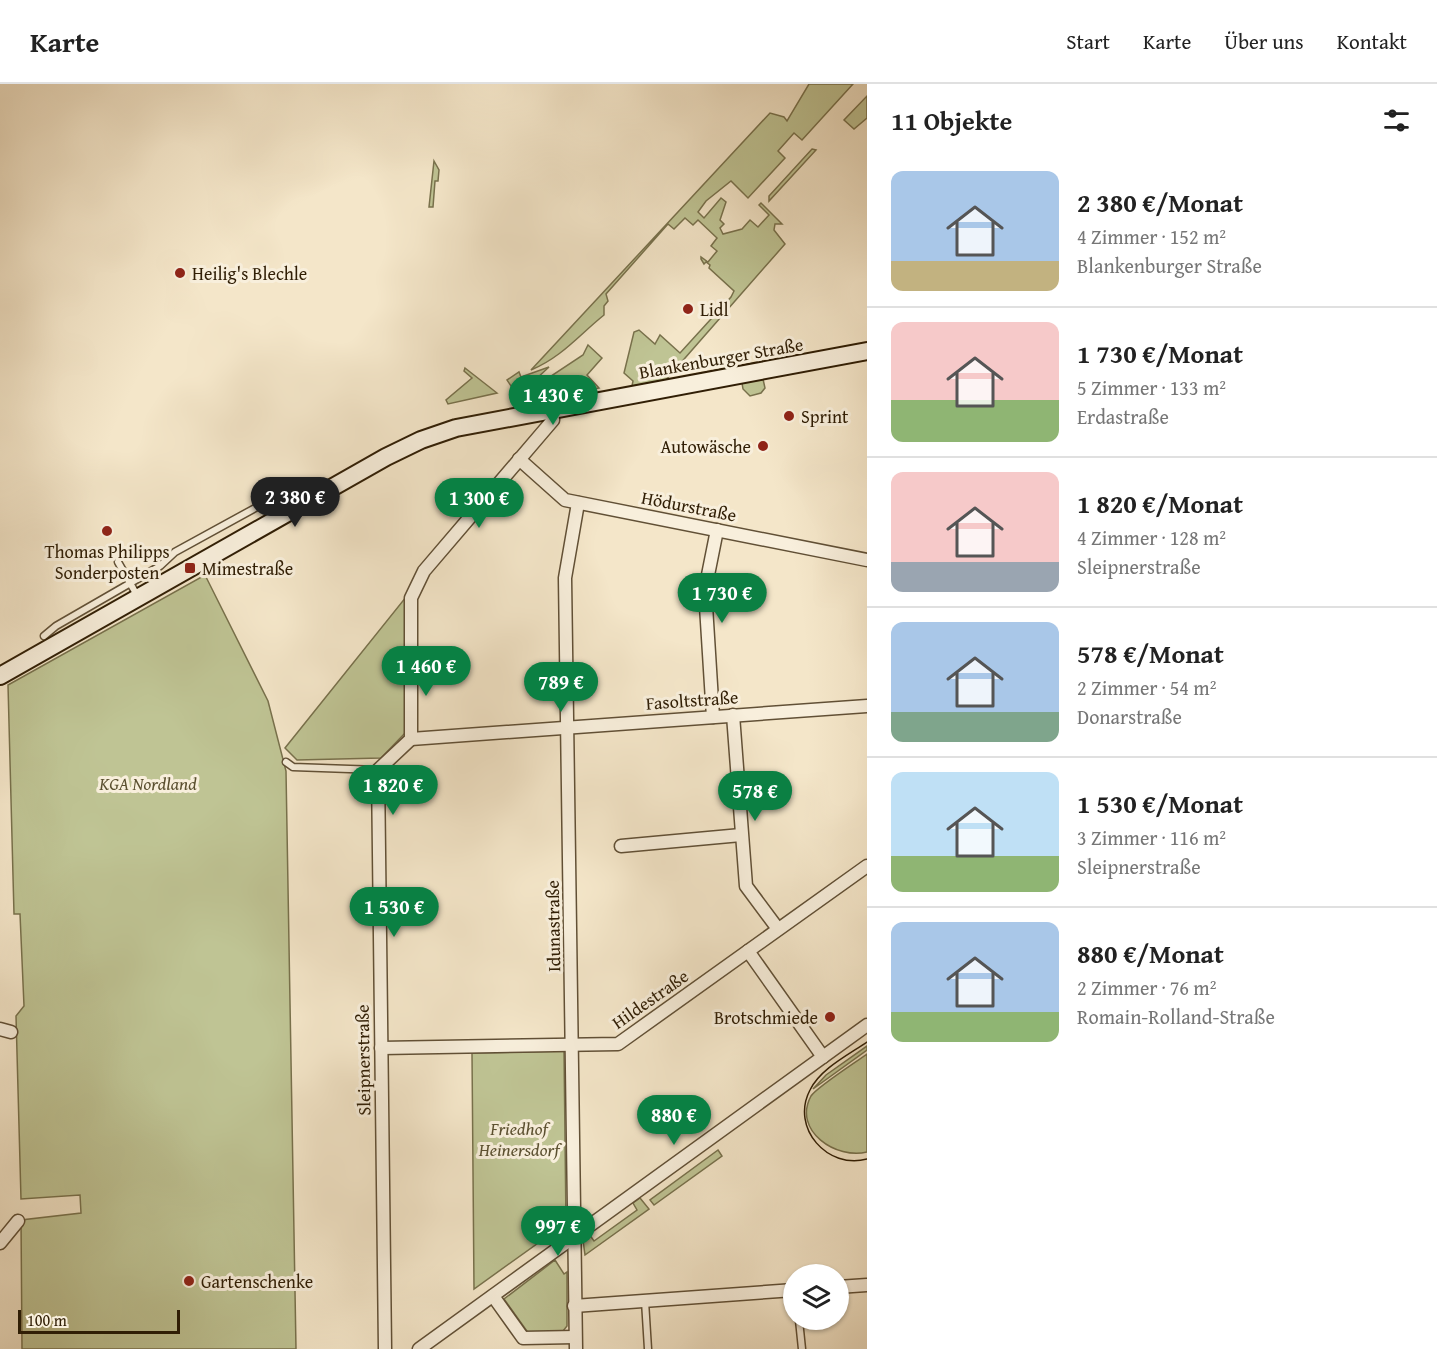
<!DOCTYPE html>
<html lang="de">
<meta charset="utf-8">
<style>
:root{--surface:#fff;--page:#f6f6f6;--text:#222;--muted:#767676;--line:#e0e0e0;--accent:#0b8043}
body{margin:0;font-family:"Gentium Book Plus",serif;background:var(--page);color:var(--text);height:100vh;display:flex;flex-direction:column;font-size:22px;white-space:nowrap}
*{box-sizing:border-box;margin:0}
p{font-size:20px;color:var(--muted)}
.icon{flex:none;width:33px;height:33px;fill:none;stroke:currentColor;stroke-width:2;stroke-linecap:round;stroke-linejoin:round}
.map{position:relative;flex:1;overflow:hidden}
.sheet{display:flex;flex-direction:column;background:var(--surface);width:570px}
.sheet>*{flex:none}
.fabs{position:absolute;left:783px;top:1180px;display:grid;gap:12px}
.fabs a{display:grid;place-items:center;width:66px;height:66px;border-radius:50%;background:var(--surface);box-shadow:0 2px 4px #0004;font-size:30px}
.scale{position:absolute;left:18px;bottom:15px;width:162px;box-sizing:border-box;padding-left:6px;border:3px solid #301e05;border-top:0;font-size:16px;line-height:21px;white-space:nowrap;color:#301e05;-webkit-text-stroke:4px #f8efdc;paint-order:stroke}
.price{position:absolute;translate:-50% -51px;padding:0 14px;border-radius:21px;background:var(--accent);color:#fff;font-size:20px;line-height:39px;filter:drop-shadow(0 2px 3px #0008)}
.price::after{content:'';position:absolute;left:50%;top:36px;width:18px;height:14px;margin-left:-9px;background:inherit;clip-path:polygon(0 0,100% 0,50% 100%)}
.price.current{background:#222;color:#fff}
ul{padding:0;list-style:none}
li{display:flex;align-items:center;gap:18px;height:150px;padding:0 24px}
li+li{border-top:2px solid var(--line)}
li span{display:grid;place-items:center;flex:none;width:168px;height:120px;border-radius:12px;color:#555}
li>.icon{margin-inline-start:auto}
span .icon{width:72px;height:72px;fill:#fffc;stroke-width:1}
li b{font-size:26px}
h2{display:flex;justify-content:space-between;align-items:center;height:72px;padding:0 24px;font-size:26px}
header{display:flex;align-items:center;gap:36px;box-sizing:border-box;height:84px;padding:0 30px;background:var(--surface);border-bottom:2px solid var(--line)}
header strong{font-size:28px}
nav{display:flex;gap:33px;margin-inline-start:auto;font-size:21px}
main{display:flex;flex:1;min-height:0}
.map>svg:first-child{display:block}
.green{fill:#bfc494;stroke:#78714c;stroke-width:1.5}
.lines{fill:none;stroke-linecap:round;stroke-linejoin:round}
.service-casing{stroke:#615036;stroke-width:9}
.minor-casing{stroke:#615036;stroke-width:15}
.secondary-casing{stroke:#301e05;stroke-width:20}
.service{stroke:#f8efdc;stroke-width:6}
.minor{stroke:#f8efdc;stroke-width:12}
.secondary{stroke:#f8efdc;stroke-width:16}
.tram{stroke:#301e05;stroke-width:1.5}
.poi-dot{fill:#8f2418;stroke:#f8efdc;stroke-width:2}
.labels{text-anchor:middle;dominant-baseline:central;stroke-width:6;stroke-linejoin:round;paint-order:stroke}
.poi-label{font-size:18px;fill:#301e05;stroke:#f8efdc;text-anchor:start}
.street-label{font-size:18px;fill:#301e05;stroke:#f8efdc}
.park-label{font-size:18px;font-style:italic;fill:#5b5030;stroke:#f8efdc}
</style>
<header>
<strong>Karte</strong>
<nav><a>Start</a><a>Karte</a><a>Über uns</a><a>Kontakt</a></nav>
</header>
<main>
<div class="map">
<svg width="867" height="1265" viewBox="0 0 867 1265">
<rect width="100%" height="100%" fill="#f4e6c9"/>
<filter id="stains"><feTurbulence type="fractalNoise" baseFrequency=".00333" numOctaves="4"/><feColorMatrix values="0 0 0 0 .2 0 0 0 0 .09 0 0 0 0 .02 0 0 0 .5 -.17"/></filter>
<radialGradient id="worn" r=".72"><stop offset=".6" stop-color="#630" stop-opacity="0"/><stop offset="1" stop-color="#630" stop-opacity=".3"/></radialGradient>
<g class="green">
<path d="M 809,0 L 853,0 L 802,56 L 794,49 L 778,67 L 785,74 L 748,114 L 731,97 L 706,117 L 698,128 L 704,134 L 721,114 L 726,118 L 720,136 L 724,140 L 720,144 L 723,150 L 742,145 L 750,136 L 758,143 L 769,131 L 759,121 L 761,119 L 782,140 L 775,140 L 774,146 L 785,160 L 664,298 L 635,304 L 632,302 L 633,297 L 624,289 L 634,248 L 639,246 L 655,260 L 660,251 L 680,269 L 731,213 L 734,207 L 709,184 L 710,181 L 706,178 L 704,180 L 701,175 L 701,173 L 708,178 L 717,167 L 711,162 L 717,154 L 698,136 L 693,141 L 685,134 L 674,145 L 668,140 L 606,210 L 608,217 L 604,222 L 604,231 C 579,251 562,273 531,286 L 770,29 L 784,33 L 787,37 Z"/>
<path d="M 867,12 L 867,34 L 854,45 L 844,36 Z"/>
<path d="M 812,65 L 816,66 L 769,117 L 769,112 Z"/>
<path d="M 434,77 L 439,86 L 438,97 L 435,97 L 433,123 L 429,123 Z"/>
<path d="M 588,261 L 602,274 L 587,291 L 599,304 L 562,311 L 553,308 L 531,314 L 542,298 L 583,271 Z"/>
<path d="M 549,283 L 522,308 L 515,308 L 507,296 L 519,288 L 521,293 Z"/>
<path d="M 465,284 L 497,309 L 448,320 L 446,316 L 472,294 L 464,287 Z"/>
<path d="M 763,295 L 765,304 L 761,309 L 750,312 L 743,305 L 742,299 Z"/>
<path d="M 205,491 L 268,617 L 286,687 L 296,1265 L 22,1265 L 21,1136 L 81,1129 L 80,1111 L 21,1115 L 16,932 L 24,922 L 20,830 L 14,830 L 8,601 Z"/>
<path d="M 406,513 L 407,647 L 381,674 L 297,676 L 285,664 Z"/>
<path d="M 867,962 L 867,966 L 813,1005 L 826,991 Z"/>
<path d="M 564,967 L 566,1139 L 474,1205 L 472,969 Z"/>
<path d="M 867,970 L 867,1068 C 837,1076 792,1047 811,1012 C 817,1003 856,978 867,970 Z"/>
<path d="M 718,1066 L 722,1072 L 654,1121 L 650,1116 Z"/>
<path d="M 640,1114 L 649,1125 L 585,1171 L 583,1156 L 589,1150 L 594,1157 L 637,1126 L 633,1119 Z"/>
<path d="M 555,1176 L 564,1190 L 567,1188 L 567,1242 L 563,1247 L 529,1250 L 504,1215 Z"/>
</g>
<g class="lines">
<g class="service-casing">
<g id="service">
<path d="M 118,478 L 138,513"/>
<path d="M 44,552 L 56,542 L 160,482 L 175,468 L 288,406"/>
<path d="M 286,678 L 293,683 L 378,686"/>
<path d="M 645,1217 L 648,1265"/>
<path d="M 799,1236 L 802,1265"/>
</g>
</g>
<g class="minor-casing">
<g id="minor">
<path d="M 519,375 L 565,416 L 867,476"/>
<path d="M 733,631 L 746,802 L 778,845"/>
<path d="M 713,633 L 705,506 L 717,446"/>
<path d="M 411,655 L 867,622"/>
<path d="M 621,762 L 741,751"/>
<path d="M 748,867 L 823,973"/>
<path d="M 0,945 L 11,948"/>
<path d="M 381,964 L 618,960 L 867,782"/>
<path d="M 0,1159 L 18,1137"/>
<path d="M 838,1203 L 867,1201"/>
<path d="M 493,1212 L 523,1254 L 575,1253"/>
<path d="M 574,1222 L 794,1206"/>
<path d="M 385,1265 L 378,686 L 411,655 L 411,514 L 424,487 L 553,336 L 552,325"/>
<path d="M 419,1265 L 867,941"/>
<path d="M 576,1265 L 565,494 L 578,419"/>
</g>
</g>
<g class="secondary-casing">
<path id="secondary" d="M 0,592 L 386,373 L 421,356 L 456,344 L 867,267"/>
</g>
<use href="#service" class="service"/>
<use href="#minor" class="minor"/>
<use href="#secondary" class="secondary"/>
<path class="tram" d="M 867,958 C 848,971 820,985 810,1006 C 790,1044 828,1086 867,1075"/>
</g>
<g class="poi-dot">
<circle cx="180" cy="189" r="6"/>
<circle cx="688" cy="225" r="6"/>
<circle cx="789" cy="332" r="6"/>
<circle cx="763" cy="362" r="6"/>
<circle cx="107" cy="447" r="6"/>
<rect x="184" y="478" width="12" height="12" rx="3"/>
<circle cx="830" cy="933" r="6"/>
<circle cx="189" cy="1197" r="6"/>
</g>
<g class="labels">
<g class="poi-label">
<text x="192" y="189">Heilig's Blechle</text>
<text x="700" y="225">Lidl</text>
<text x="801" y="332">Sprint</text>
<text x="751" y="362" text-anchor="end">Autowäsche</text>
<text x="107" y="467" text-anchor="middle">Thomas Philipps<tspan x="107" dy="21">Sonderposten</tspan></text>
<text x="202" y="484">Mimestraße</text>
<text x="818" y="933" text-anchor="end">Brotschmiede</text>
<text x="201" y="1197">Gartenschenke</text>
</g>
<g class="street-label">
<text transform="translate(721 274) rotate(-10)">Blankenburger Straße</text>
<text transform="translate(689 422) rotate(11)">Hödurstraße</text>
<text transform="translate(692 616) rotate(-4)">Fasoltstraße</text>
<text transform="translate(553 842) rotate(-91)">Idunastraße</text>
<text transform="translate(650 915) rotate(-35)">Hildestraße</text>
<text transform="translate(363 976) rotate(-91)">Sleipnerstraße</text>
</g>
<g class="park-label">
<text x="148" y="699">KGA Nordland</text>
<text x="519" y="1044">Friedhof<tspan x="519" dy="21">Heinersdorf</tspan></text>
</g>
</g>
<rect width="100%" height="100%" filter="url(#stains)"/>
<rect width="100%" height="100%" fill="url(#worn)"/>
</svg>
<div class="fabs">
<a><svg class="icon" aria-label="layers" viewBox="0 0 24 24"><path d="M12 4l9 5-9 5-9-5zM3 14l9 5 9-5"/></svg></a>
</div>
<div class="scale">100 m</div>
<b class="price" style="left:553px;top:342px">1 430 €</b>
<b class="price current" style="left:295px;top:444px">2 380 €</b>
<b class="price" style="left:479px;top:445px">1 300 €</b>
<b class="price" style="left:722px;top:540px">1 730 €</b>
<b class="price" style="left:426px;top:613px">1 460 €</b>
<b class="price" style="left:561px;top:629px">789 €</b>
<b class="price" style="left:393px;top:732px">1 820 €</b>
<b class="price" style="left:755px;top:738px">578 €</b>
<b class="price" style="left:394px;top:854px">1 530 €</b>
<b class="price" style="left:674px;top:1062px">880 €</b>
<b class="price" style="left:558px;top:1173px">997 €</b>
</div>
<section class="sheet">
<h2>11 Objekte<svg class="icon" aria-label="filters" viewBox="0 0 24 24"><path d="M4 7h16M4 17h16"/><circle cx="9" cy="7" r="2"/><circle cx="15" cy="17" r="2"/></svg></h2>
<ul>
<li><span style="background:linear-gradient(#a9c7e8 75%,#c2b280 0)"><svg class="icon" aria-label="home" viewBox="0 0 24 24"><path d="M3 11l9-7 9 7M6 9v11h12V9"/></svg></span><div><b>2 380 €/Monat</b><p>4 Zimmer · 152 m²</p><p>Blankenburger Straße</p></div></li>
<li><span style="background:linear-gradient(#f6c9c9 65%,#8fb573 0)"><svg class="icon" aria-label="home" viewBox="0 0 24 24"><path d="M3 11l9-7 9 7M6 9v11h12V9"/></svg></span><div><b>1 730 €/Monat</b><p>5 Zimmer · 133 m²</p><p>Erdastraße</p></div></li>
<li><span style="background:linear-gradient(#f6c9c9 75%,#9aa5b1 0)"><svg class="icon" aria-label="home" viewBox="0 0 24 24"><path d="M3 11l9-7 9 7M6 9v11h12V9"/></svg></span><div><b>1 820 €/Monat</b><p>4 Zimmer · 128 m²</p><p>Sleipnerstraße</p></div></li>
<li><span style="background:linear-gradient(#a9c7e8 75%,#7fa58c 0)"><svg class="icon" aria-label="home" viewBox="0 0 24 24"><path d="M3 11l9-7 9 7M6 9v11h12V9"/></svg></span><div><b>578 €/Monat</b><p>2 Zimmer · 54 m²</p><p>Donarstraße</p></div></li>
<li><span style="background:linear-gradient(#bfe0f5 70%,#8fb573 0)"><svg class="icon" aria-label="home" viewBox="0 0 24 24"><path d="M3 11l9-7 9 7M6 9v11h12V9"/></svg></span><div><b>1 530 €/Monat</b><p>3 Zimmer · 116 m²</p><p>Sleipnerstraße</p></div></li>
<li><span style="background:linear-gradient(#a9c7e8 75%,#8fb573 0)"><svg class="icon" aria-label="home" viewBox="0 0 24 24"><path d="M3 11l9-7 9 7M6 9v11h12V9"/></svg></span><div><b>880 €/Monat</b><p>2 Zimmer · 76 m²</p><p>Romain-Rolland-Straße</p></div></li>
</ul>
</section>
</main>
